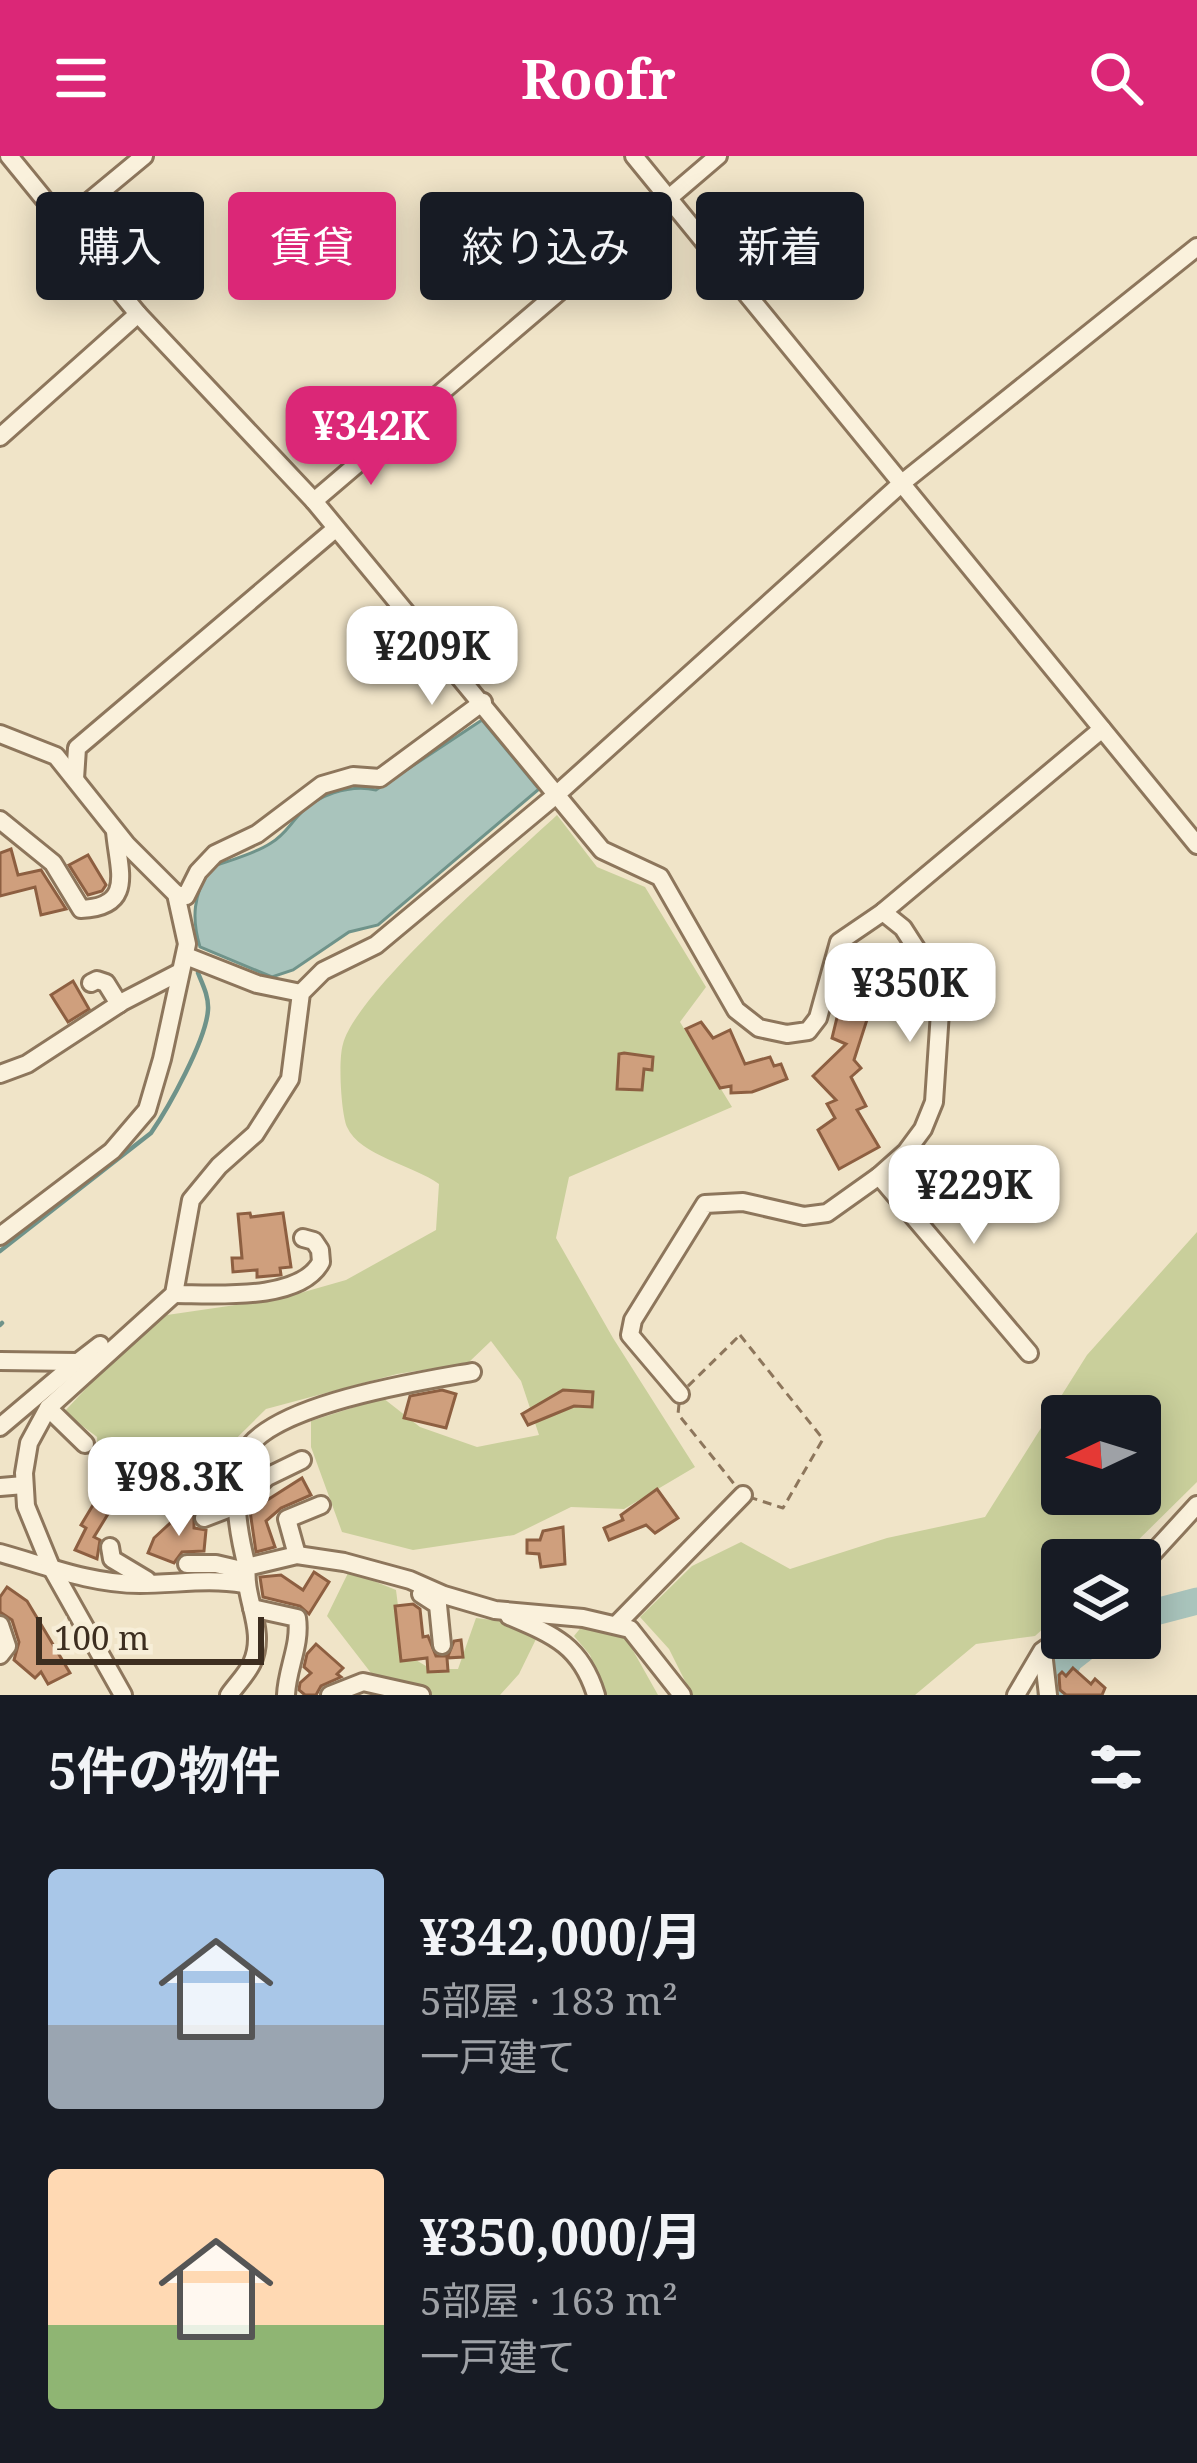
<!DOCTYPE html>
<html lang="ja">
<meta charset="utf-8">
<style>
:root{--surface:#171b24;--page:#242831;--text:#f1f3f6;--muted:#9ea1a6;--accent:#db2777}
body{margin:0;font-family:"Noto Serif","Noto Sans JP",serif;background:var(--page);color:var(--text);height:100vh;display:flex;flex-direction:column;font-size:45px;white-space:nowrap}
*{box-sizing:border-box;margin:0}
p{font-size:39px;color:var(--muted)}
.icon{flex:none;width:66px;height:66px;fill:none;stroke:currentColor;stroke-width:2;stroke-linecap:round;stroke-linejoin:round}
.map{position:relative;height:1539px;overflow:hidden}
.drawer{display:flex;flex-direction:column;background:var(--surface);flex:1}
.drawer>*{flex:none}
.banner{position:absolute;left:36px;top:36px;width:1125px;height:108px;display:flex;gap:24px}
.needle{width:78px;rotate:266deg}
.buttons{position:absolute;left:1041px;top:1239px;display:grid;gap:24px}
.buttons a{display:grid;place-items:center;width:120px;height:120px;border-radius:12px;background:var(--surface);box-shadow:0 6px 30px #0003;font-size:60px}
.scale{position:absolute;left:36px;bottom:30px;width:228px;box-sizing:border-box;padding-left:12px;border:6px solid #3d2e20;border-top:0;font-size:33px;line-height:42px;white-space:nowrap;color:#3d2e20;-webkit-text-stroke:9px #f7eed8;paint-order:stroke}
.price{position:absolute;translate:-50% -102px;padding:0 27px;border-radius:24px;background:#fff;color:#222;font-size:39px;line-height:78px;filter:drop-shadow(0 3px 6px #0008)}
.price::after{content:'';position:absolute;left:50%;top:72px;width:36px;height:27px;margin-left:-18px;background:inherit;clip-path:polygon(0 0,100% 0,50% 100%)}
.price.on{background:var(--accent);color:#fff}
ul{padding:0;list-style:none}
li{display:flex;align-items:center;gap:36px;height:300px;padding:0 48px}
li span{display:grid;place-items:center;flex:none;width:336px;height:240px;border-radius:12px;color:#555}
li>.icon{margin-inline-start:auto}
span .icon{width:144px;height:144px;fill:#fffc;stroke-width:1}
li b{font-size:51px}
h2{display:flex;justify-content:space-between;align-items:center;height:144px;padding:0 48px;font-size:51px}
.pill{padding:0 42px;border-radius:12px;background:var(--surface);box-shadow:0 6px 30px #0003;font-size:42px;line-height:108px}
.pill.on{background:var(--accent);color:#fff}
header{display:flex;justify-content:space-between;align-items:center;height:156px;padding:0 48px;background:var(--accent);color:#fff;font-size:54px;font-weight:700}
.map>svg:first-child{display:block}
.green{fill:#c9cf9b;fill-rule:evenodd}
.water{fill:#a9c4bc;stroke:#6f938a;stroke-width:3}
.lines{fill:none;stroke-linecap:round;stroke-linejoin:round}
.stream{stroke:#6f938a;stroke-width:4.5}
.river{stroke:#a9c4bc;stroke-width:27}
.building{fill:#cf9f7d;stroke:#8d5f41;stroke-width:3}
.minor-casing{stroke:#8d765c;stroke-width:22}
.path{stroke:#8d765c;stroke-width:3;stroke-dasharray:9 6;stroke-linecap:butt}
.minor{stroke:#faf1dc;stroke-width:16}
</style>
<header><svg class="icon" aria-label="menu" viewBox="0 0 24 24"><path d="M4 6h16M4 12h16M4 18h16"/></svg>Roofr<svg class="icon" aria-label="search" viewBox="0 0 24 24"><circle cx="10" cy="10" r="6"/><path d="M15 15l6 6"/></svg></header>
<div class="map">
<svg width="1197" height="1539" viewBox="0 0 1197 1539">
<rect width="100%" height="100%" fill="#f0e4c8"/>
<g class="green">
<path d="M 557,659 L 597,711 L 645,731 L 706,831 L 680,866 L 732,951 L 569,1021 L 556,1082 L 613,1182 L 695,1311 L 624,1353 L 571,1351 L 514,1379 L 413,1394 L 342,1376 L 311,1291 L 311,1265 L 383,1242 L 420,1271 L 477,1291 L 539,1279 L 521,1225 L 491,1185 L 468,1207 L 397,1218 L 266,1253 L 179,1339 L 128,1343 L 99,1323 L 97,1281 L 64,1256 L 108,1209 L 167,1159 L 283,1142 L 346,1124 L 436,1074 L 439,1028 C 413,1009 360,1000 347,971 C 341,956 338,904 343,888 C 356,836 511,702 557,659 Z"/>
<path d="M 1197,1076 L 1197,1326 L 1118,1404 L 1062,1404 L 1062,1456 L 1035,1480 L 976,1488 L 915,1539 L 692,1539 L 669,1493 L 640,1461 L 692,1410 L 741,1386 L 790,1413 L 887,1382 L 985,1361 L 1087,1199 ZM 1140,1260 L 1140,1338 L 1062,1338 L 1062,1260 Z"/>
<path d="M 349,1415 L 396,1434 L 404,1497 L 431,1513 L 458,1513 L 476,1462 L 501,1465 L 538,1479 L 519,1518 L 500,1539 L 388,1539 L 327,1460 Z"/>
<path d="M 583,1469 L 626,1482 L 658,1539 L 606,1539 L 590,1499 L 574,1480 Z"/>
</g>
<path class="water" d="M 482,564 L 539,633 L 378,769 L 349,776 L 293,814 L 272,821 L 200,791 C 191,761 194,740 209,712 C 229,704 253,699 271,687 C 284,679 288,671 298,660 C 315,639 350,628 376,634 Z"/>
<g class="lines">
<g class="stream">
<path d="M 0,1095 L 151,977 C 169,951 206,884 208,854 C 209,841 203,829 198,817 L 201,810"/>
<path d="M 0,1169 L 2,1167"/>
</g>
<g class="river">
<path d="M 1140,1460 L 1197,1445"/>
<path d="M 1050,1539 L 1070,1503 L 1097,1482"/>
</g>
</g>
<g class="building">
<path d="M 11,693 L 18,719 L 41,714 L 66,753 L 41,759 L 35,731 L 0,740 L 0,697 Z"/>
<path d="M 88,699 L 106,729 L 102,735 L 88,739 L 69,709 Z"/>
<path d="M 862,806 L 886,809 L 879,846 L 873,845 L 854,904 L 861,912 L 851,921 L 866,950 L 857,954 L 879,991 L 839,1013 L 818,974 L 835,962 L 827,948 L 836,944 L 813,920 L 846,888 L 832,882 L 843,837 L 847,838 L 851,821 Z"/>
<path d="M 73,825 L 89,853 L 68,866 L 51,839 Z"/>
<path d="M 701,866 L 713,882 L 730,874 L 745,908 L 770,901 L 774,910 L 781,908 L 787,923 L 752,936 L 731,937 L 731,930 L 720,932 L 686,873 Z"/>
<path d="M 624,897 L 653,901 L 652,914 L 644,913 L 642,934 L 617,933 L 619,898 Z"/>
<path d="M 250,1057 L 251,1061 L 283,1057 L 291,1111 L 280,1112 L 281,1119 L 257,1121 L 257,1114 L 233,1116 L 232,1102 L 242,1102 L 238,1058 Z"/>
<path d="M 442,1234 L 456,1238 L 446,1272 L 404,1262 L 410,1240 Z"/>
<path d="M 563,1234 L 593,1236 L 592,1251 L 574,1250 L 528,1269 L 522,1258 Z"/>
<path d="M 302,1322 L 311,1339 L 281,1352 L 266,1365 L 275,1391 L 256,1396 L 250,1355 Z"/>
<path d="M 657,1333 L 678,1362 L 655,1377 L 646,1369 L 609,1384 L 604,1372 L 623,1364 L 621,1359 Z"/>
<path d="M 93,1349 L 108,1358 L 94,1381 L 100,1384 L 97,1403 L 75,1394 L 86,1372 L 81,1369 Z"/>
<path d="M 189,1352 L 194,1355 L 194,1372 L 206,1374 L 204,1395 L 182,1396 L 174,1407 L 148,1397 L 154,1382 L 179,1359 L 184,1363 Z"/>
<path d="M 563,1371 L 565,1408 L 541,1411 L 539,1398 L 527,1397 L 527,1384 L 540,1384 L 543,1375 Z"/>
<path d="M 314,1416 L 329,1426 L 309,1458 L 300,1450 L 263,1441 L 260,1421 L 281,1419 L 303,1434 Z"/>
<path d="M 7,1431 L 27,1445 L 70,1517 L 48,1528 L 41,1516 L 35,1522 L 14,1504 L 19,1486 L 12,1464 L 0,1456 L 0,1441 Z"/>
<path d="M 413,1448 L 420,1453 L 423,1481 L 428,1480 L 436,1500 L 448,1500 L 454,1485 L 461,1484 L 463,1501 L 447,1502 L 448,1515 L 428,1516 L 427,1502 L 401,1505 L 395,1450 Z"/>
<path d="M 316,1488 L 343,1512 L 337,1518 L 341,1521 L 321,1530 L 316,1539 L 305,1539 L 299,1534 L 300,1527 L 311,1517 L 304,1511 L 307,1498 Z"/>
<path d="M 1073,1512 L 1091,1528 L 1095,1523 L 1105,1532 L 1102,1539 L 1066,1539 L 1060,1534 L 1059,1519 L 1062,1516 L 1066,1520 Z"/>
</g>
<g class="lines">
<g class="minor-casing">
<g id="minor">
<path d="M 9,0 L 138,158 L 314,345 L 602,694 L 660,721 L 736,854 L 759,872 L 787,878 L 808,875 L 818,862 L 839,786 L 883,756 L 1102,573"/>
<path d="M 634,0 L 1197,689"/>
<path d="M 62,68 L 144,0"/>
<path d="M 0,281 L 138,158"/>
<path d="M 314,345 L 718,0"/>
<path d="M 0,578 L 56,600 L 127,689 L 176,738 L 187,788 L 162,903 L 147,954 L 112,995 L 0,1080"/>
<path d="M 75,623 L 77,592 L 334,374"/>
<path d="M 0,664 L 53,707 L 81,753 C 136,751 118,713 115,675"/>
<path d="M 176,738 L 186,740 L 198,716 L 215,698 L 257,678 L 322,629 L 353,620 L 380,622 L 483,546"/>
<path d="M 186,800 L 257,828 L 301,837"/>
<path d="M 91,827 L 97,824 L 106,827 L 119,848"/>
<path d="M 0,918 L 27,908 L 122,846 L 178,817"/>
<path d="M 879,1020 L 1029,1197"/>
<path d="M 174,1138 C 213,1138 300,1146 321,1106 L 320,1094 L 314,1085 L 303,1082"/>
<path d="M 0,1205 L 78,1206 L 100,1189"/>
<path d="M 680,1238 L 630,1179 L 633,1164 L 705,1048 L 743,1046 L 804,1060 L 827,1057 L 879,1020 L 906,996 L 923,973 L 934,946 L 940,856 L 937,825 L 903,772 L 883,756"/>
<path d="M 48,1252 L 85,1288"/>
<path d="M 0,1271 L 77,1206"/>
<path d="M 0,1331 L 24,1329"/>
<path d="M 204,1362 L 238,1349 L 267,1321 L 302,1304"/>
<path d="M 110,1391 L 112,1403 L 147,1424"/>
<path d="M 0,1397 C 47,1410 91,1428 140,1428 C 176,1428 208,1422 244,1428"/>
<path d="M 297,1399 L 287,1363 L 321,1349"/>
<path d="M 187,1408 L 216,1408 L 246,1415"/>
<path d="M 247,1411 C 238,1376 231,1336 243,1301 C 262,1249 422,1225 472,1216"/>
<path d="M 1140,1411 L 1197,1349"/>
<path d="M 421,1438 L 438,1449 L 442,1489"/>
<path d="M 252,1452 L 297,1462 C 301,1489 287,1512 286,1539"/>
<path d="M 509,1460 C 554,1479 581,1490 596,1539"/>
<path d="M 0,1469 L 7,1490 L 0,1499"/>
<path d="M 616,1469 L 743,1339"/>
<path d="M 1043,1496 L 1048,1539"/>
<path d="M 123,1539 L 51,1411 L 26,1350 L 24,1317 L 29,1287 L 48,1252 L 174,1138 L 191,1044 L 219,1010 L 255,978 L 290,923 L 301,837 L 323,815 L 376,789 L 556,639 L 902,327 L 1197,91"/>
<path d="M 229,1539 C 236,1529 247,1518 252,1507 C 267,1474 243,1443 247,1411 L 297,1399 L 344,1406 L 410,1424 L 444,1439 L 495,1454 L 583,1462 L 630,1473 L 682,1539"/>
<path d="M 330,1539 L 363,1526 L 421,1539"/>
<path d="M 1016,1539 L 1042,1495 L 1062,1481"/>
</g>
</g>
<path class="path" d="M 740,1179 L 823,1283 L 783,1352 L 743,1339 L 678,1258 L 680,1238 Z"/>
<use href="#minor" class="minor"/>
</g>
</svg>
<div class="buttons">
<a><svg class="needle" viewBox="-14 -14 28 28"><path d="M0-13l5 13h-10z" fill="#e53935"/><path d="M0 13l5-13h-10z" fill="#9ea1a6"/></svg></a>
<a><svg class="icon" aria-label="layers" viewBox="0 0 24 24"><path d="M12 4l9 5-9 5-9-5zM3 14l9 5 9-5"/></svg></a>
</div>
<div class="scale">100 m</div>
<b class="price on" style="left:371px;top:332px">¥342K</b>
<b class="price" style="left:432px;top:552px">¥209K</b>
<b class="price" style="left:910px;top:889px">¥350K</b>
<b class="price" style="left:974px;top:1091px">¥229K</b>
<b class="price" style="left:179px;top:1383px">¥98.3K</b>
<div class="banner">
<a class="pill">購入</a>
<a class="pill on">賃貸</a>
<a class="pill">絞り込み</a>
<a class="pill">新着</a>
</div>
</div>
<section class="drawer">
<h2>5件の物件<svg class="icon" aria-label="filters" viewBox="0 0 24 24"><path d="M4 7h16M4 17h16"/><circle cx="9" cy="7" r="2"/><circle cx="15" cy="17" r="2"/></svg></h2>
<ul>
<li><span style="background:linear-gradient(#a9c7e8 65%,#9aa5b1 0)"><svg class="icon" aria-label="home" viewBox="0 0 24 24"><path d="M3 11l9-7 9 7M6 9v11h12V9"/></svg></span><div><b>¥342,000/月</b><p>5部屋 · 183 m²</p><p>一戸建て</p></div></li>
<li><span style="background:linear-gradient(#ffd9b3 65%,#8fb573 0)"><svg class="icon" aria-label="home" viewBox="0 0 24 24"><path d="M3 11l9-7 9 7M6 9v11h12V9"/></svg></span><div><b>¥350,000/月</b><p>5部屋 · 163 m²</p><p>一戸建て</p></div></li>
</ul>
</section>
